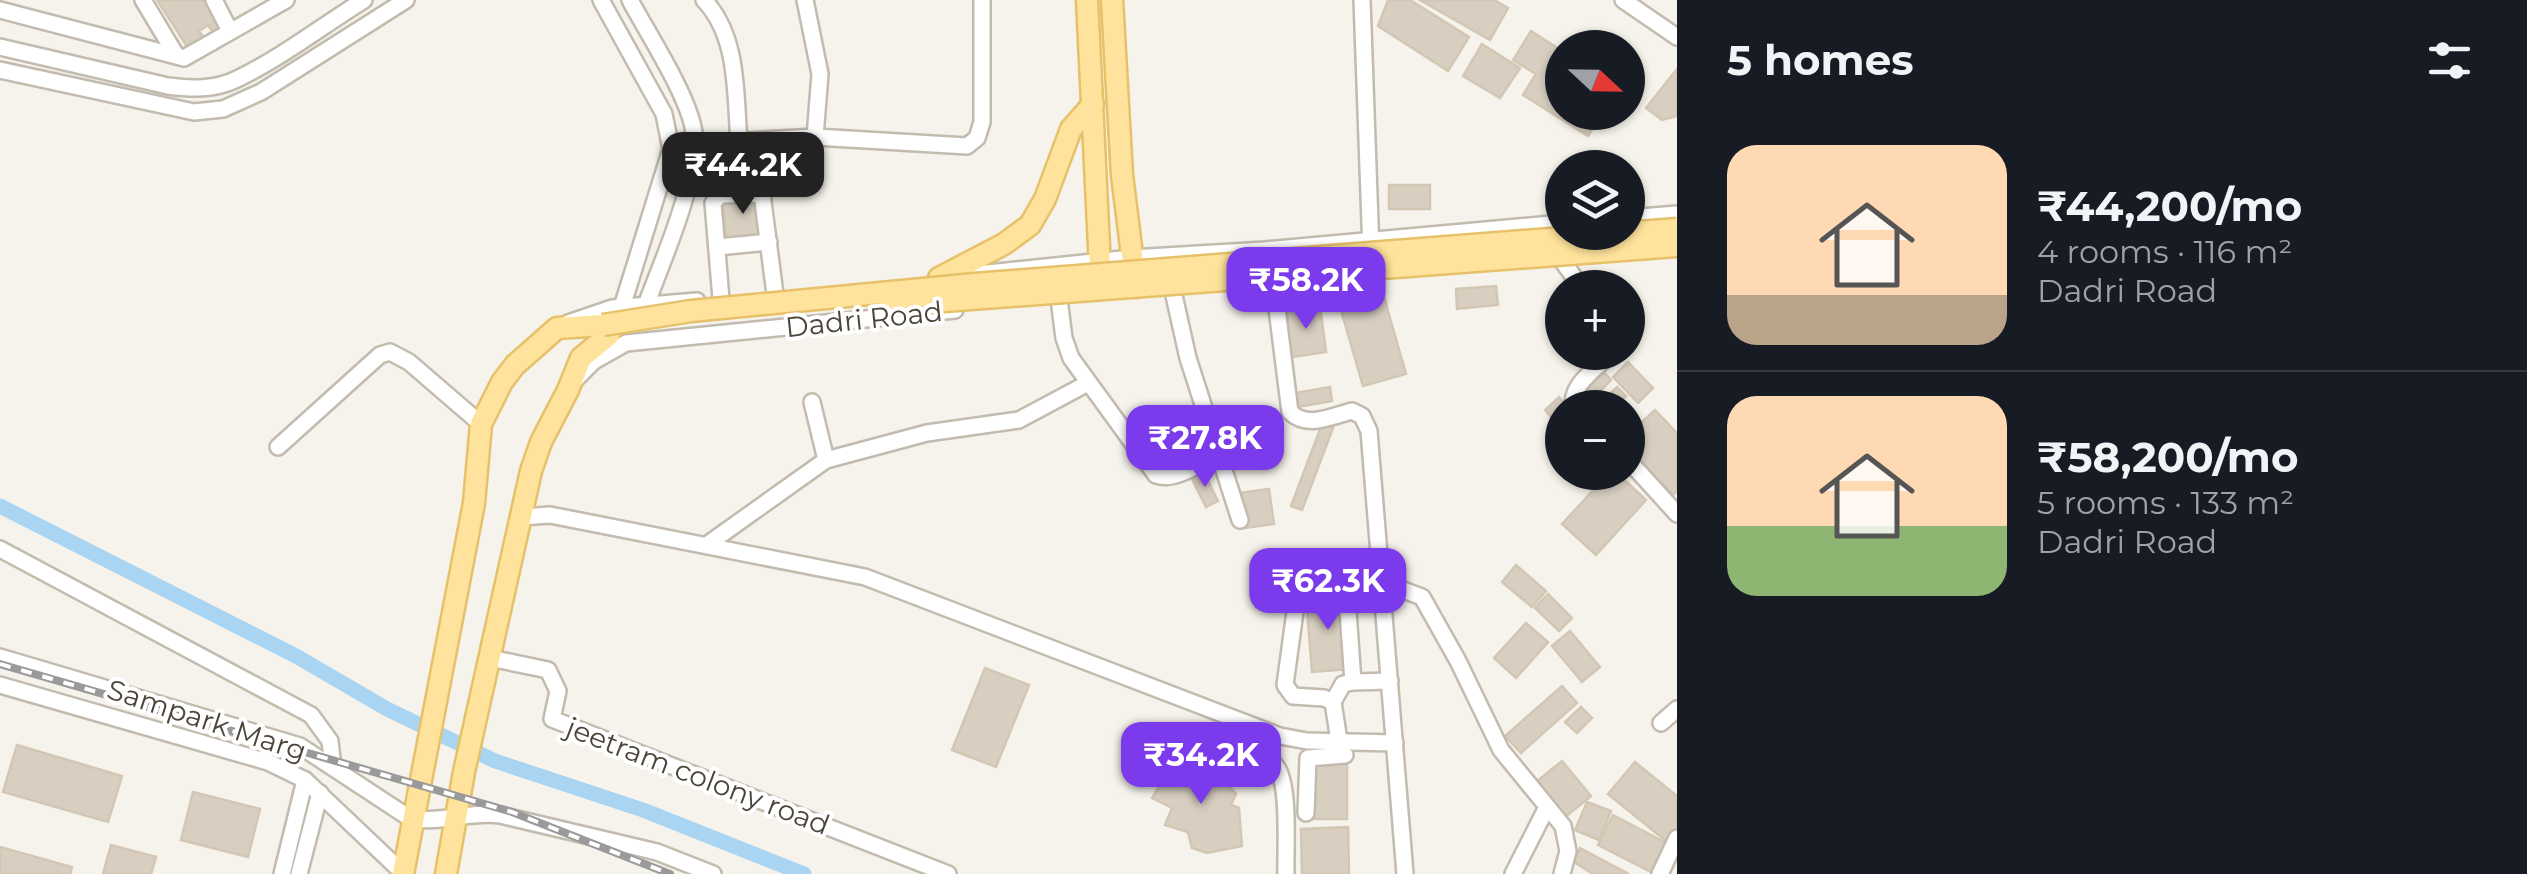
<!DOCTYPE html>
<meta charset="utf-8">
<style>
:root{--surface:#171b24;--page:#242831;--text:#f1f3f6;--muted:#9ea1a6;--line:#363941;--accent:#7c3aed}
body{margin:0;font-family:Montserrat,sans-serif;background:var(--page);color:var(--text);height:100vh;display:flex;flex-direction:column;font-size:38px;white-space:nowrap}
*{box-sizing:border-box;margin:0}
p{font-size:32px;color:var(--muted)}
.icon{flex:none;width:55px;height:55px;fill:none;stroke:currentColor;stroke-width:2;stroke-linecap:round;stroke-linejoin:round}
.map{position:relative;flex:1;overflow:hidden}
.sheet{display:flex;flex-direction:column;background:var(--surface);width:850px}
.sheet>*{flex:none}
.needle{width:65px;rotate:112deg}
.buttons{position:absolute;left:1545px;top:30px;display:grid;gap:20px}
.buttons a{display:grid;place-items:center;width:100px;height:100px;border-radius:50%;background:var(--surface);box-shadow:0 2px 8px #0004;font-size:50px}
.price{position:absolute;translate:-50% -85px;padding:0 22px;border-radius:20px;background:var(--accent);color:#fff;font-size:32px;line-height:65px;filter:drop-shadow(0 2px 5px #0008)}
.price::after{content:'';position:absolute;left:50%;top:60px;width:30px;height:22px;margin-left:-15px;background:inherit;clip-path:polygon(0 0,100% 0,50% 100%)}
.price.on{background:#222;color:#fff}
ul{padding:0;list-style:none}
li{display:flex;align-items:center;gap:30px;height:250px;padding:0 50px}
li+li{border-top:2px solid var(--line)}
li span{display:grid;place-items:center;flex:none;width:280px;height:200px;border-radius:30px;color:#555}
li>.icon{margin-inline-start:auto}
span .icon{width:120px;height:120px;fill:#fffc;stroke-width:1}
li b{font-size:42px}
h2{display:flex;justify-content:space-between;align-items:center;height:120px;padding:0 50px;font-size:42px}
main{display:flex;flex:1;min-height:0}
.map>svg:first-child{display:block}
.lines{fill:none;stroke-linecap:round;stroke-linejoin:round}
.canal{stroke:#a9d4f2;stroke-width:15}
.building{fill:#d8cfc1;stroke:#d3c7b4;stroke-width:2.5}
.minor-casing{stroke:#c2bbae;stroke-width:20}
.major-casing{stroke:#e6c16a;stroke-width:25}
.minor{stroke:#fff;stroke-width:15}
.major{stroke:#ffe39c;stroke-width:20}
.rail-casing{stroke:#9a9a9a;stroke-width:8}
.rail{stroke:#fff;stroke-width:4;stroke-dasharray:11;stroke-linecap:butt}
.major-bridge-casing{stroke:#e6c16a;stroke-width:25;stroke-linecap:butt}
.major-bridge{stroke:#ffe39c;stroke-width:20}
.labels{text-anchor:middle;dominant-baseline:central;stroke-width:8;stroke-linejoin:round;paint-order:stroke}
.street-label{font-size:28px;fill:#4b4439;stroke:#fff}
</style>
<main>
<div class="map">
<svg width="1677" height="874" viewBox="0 0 1677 874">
<rect width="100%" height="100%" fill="#f6f3ec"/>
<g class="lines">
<path class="canal" d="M 0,506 L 296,656 L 387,709 L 495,761 L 643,810 L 804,874"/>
</g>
<g class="building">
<path d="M 157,0 L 205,0 L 211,13 L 216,9 L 225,24 L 213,32 L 208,25 L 199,31 L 204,38 L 188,48 Z"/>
<path d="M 1388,0 L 1410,0 L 1469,37 L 1448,71 L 1378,26 Z"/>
<path d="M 1420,0 L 1494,0 L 1508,8 L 1490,40 Z"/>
<path d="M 1531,31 L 1562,51 L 1562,112 L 1603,112 L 1588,136 L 1523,95 L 1536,74 L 1513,60 Z"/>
<path d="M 1482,44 L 1520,68 L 1500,98 L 1463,76 Z"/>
<path d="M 1677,69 L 1677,116 L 1662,120 L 1646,108 Z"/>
<rect x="1389" y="185" width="41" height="24"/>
<path d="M 759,194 L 763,237 L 726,240 L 723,197 Z"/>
<path d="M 1496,286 L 1498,305 L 1457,309 L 1456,289 Z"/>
<path d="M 1384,297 L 1406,374 L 1363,386 L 1341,310 Z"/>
<path d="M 1320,306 L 1326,352 L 1292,357 L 1287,311 Z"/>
<path d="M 1628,362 L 1653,388 L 1638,403 L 1613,377 Z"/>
<path d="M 1602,370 L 1611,380 L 1590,402 L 1581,392 Z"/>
<path d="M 1330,387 L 1332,401 L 1297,407 L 1295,393 Z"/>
<path d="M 1617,387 L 1626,396 L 1615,408 L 1603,408 L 1599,404 Z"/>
<path d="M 1559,397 L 1568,408 L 1562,408 L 1562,418 L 1557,424 L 1545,410 Z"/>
<path d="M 1655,410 L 1677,433 L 1677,491 L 1673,495 L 1628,447 L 1628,415 L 1632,414 L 1641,423 Z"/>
<path d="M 1322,424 L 1333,428 L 1302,510 L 1291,506 Z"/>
<path d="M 1610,472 L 1616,472 L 1646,500 L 1596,555 L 1562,524 Z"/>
<path d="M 1204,473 L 1218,501 L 1206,507 L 1192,479 Z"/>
<path d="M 1269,489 L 1274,524 L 1244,528 L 1239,493 Z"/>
<path d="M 1516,565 L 1546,591 L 1532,607 L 1502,582 Z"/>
<path d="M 1344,594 L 1350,669 L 1312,672 L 1306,597 Z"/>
<path d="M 1548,594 L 1572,618 L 1559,631 L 1535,608 Z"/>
<path d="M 1526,623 L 1548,642 L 1516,678 L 1494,658 Z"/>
<path d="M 1570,631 L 1600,667 L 1582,682 L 1552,646 Z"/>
<path d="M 985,668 L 1029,685 L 996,767 L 952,750 Z"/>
<path d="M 1562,686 L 1577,703 L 1521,753 L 1505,736 Z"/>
<path d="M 1581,707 L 1592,718 L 1577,733 L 1565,722 Z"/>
<path d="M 17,745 L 122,776 L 108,822 L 3,792 Z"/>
<path d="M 1178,756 L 1219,773 L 1216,784 L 1226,783 L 1236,794 L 1231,805 L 1239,808 L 1242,846 L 1207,853 L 1192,848 L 1188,832 L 1165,825 L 1172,808 L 1152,798 Z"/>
<path d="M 1562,761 L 1591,796 L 1564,818 L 1535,783 Z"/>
<path d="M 1635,762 L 1677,796 L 1677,828 L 1666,841 L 1608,794 Z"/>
<rect x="1311" y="764" width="36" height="55"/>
<path d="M 193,792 L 260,809 L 248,857 L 181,840 Z"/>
<path d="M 1587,802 L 1611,811 L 1599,840 L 1575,830 Z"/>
<path d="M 1613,815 L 1672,846 L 1655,874 L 1598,845 Z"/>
<path d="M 1348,827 L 1349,874 L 1302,874 L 1301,829 Z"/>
<path d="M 111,845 L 156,857 L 151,874 L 103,874 Z"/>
<path d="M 0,847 L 72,867 L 70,874 L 0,874 Z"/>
<path d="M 1580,848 L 1629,874 L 1593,874 L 1574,862 Z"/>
</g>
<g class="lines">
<g class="minor-casing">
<g id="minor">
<path d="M 143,0 L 176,55"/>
<path d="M 214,0 L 230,31"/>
<path d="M 601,0 L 664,114 L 671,149 L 622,307 L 623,316"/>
<path d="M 630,0 C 648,34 690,98 694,133 C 698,182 663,259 646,305 L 647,314"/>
<path d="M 704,0 C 739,37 735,94 739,141"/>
<path d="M 805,0 L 820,74 L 815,137 L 967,146 L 977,138 L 982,122 L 982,0"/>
<path d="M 1362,0 L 1371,251"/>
<path d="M 1623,0 L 1677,37"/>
<path d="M 0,10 L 184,58 L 286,0"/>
<path d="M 0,47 L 168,86 C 191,89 215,90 237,79 C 281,58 322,26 364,0"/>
<path d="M 0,70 L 194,112 L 223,109 L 261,92 L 406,0"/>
<path d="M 693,144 L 815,137"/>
<path d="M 1628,218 L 1677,214"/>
<path d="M 717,247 L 769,242"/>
<path d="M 1563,262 L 1582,288"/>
<path d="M 959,276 L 1131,258 L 1265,250 L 1562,223"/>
<path d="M 1274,285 L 1290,412 C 1307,429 1332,416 1352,411 L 1362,416 L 1369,431 L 1405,874"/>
<path d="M 1173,291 L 1188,358 L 1240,520"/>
<path d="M 721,299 L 713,203 L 720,195 L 762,194 L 775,294"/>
<path d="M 1059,299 L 1064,338 L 1071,358 L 1156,475 C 1175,482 1200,463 1218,454"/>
<path d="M 568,323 L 612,308 L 697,301"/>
<path d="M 577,378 L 594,361 L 626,343 L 955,310"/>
<path d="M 812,402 L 826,460"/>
<path d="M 1574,408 C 1568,385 1598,368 1612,352"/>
<path d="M 278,447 L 380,355 L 390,352 L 409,362 L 481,424"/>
<path d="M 1628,460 L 1677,514"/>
<path d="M 521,517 L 550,515 L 865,577 L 1280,736 L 1307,741 L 1395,743"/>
<path d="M 708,544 L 826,460 L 927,433 L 1019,420 L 1088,383"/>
<path d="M 0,549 L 311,715 L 330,741 L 333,767"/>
<path d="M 0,657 L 300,746 L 411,819 C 441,823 470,811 500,815 L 657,852 L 713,874"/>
<path d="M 490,658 L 548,670 L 558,691 L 552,719 L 948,874"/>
<path d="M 1353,682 L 1390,681"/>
<path d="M 0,685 L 268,762 L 305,780 L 403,873"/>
<path d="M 1333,702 L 1343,684 L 1353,682 L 1346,583"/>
<path d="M 1661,723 L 1677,709"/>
<path d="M 1339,741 L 1333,702 L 1324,698 L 1293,696 L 1285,685 L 1297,597 L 1306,584 L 1382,582 L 1422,597 L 1458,661 L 1501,750 L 1563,826 L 1568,851 L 1562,874"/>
<path d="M 1252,754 C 1259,757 1269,760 1274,764 C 1291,779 1285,851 1286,874"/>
<path d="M 1306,813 L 1308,758 L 1345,755"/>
<path d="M 282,874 L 305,780"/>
<path d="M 299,874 L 320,793"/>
<path d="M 1513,874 L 1547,807"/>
<path d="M 1660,874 L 1677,838"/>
</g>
</g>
<g class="major-casing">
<g id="major">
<path d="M 1087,0 L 1101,288"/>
<path d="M 1112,0 L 1122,175 L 1136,287"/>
<path d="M 939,278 L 1004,244 L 1030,225 L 1045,199 L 1071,129 L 1093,104"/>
<path d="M 403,874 L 474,503 L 481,424 L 502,382 L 515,365 L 557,328 L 603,325"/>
<path d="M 446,874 L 464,772 L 531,471 L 541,442 L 568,390 L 581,358 L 609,335"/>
</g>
</g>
<use href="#minor" class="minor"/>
<use href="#major" class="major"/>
<g class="rail-casing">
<path id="rail" d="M 0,664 L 512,812 L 670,874"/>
</g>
<use href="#rail" class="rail"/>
<g class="major-bridge-casing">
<g id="major-bridge">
<path d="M 891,305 L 1677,246"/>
<path d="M 603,325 L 691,311 L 975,284 L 1677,229"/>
</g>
</g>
<use href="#major-bridge" class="major-bridge"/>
</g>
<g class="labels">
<g class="street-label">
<text transform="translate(864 319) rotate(-6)">Dadri Road</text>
<text transform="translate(207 720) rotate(18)">Sampark Marg</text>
<text transform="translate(698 776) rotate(21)">jeetram colony road</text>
</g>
</g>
</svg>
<div class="buttons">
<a><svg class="needle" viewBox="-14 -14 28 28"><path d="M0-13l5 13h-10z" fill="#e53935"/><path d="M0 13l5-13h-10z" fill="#9ea1a6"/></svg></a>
<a><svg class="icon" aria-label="layers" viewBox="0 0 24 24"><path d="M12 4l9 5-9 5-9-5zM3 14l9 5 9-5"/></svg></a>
<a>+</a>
<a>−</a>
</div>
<b class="price on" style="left:743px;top:217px">₹44.2K</b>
<b class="price" style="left:1306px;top:332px">₹58.2K</b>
<b class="price" style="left:1205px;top:490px">₹27.8K</b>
<b class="price" style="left:1328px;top:633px">₹62.3K</b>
<b class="price" style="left:1201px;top:807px">₹34.2K</b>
</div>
<section class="sheet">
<h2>5 homes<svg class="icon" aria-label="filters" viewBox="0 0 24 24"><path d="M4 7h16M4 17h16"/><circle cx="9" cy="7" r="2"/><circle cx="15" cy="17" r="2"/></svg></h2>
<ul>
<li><span style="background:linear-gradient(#ffd9b3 75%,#b9a48a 0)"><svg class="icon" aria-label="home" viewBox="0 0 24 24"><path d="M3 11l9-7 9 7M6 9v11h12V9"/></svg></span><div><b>₹44,200/mo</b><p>4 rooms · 116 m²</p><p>Dadri Road</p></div></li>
<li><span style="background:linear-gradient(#ffd9b3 65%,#8fb573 0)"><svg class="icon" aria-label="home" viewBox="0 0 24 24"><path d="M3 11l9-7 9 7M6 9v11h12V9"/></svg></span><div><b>₹58,200/mo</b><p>5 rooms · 133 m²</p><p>Dadri Road</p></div></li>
</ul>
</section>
</main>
